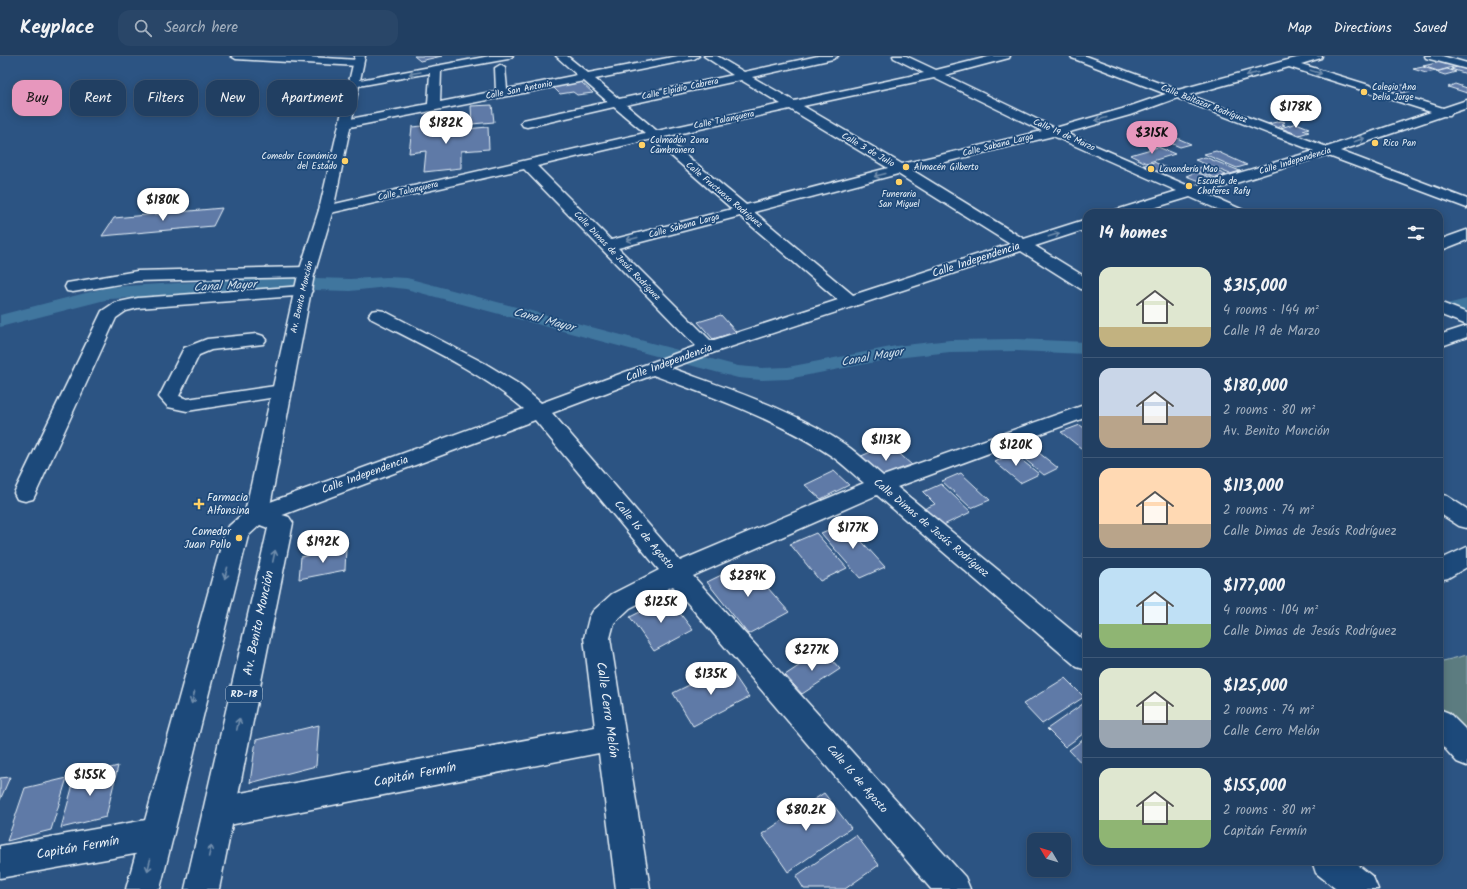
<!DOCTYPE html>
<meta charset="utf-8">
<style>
:root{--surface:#213f62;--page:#294668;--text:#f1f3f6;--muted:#a2afbe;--line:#3e5877;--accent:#e797bd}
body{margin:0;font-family:Kalam,sans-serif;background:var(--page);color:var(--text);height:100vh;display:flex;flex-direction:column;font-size:15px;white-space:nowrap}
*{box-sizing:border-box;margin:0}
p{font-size:13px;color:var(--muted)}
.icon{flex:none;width:22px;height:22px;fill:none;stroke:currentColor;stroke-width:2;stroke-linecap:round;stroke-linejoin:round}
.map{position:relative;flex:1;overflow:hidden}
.drawer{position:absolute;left:1083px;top:153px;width:360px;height:656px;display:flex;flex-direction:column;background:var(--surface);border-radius:12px;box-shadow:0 2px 10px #0003,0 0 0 1px var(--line)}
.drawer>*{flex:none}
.hud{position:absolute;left:12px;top:24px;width:380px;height:36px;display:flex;gap:8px}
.needle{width:26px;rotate:308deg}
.buttons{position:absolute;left:1027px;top:777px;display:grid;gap:8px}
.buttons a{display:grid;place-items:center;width:44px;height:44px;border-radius:8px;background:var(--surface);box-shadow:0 2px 10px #0003,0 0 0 1px var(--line);font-size:20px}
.price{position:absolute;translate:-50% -34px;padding:0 9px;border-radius:14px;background:#fff;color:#222;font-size:13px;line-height:26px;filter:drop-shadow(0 1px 2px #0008)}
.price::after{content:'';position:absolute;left:50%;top:24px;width:12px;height:9px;margin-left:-6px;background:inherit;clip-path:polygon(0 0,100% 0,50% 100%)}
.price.selected{background:var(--accent);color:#111}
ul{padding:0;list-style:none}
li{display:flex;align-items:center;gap:12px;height:100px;padding:0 16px}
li+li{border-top:1px solid var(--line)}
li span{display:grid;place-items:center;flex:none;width:112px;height:80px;border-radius:12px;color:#555}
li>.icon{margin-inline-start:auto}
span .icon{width:48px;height:48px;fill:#fffc;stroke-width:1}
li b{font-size:17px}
h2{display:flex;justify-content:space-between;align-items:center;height:48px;padding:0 16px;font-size:17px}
.chip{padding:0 14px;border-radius:12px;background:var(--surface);box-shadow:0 2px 10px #0003,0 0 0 1px var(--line);font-size:14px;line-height:36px}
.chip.selected{background:var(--accent);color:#111}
header{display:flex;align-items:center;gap:24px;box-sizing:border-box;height:56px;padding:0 20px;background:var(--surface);border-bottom:1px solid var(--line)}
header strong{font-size:19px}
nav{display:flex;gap:22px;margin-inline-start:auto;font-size:14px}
.search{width:280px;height:36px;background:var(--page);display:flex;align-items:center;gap:10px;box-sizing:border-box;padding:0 14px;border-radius:12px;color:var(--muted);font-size:15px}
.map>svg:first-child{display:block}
.green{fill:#5b7b80;stroke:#a2b6bc}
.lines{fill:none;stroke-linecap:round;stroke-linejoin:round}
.canal{fill:#41769e;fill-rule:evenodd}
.building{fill:#5e7aa7;stroke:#e8f1f8}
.minor-casing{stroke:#e8f1f8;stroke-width:3}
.major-casing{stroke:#e8f1f8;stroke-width:3}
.minor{fill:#1f4a7a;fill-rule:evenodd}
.major{fill:#1f4a7a;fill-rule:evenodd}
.oneway{stroke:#6f8dac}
.poi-dot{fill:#ffd166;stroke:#1f4a7a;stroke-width:1.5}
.labels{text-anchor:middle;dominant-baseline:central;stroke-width:3.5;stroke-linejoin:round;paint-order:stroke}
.far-poi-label{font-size:9px;fill:#e8f1f8;stroke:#1f4a7a;text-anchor:start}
.far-street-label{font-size:9px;fill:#e8f1f8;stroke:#1f4a7a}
.shield{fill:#1f4a7a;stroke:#acbfd2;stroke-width:1}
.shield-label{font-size:10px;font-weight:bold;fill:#e8f1f8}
.street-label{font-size:11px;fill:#e8f1f8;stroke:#1f4a7a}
.poi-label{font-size:11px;fill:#e8f1f8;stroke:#1f4a7a;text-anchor:start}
.water-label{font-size:12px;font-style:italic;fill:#cfdfea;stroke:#1f4a7a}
.near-street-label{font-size:13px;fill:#e8f1f8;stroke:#1f4a7a}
</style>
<header>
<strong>Keyplace</strong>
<div class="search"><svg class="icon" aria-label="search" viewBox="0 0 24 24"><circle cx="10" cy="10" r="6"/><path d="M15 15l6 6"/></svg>Search here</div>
<nav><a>Map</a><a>Directions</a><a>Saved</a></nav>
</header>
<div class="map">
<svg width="1467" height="833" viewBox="0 0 1467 833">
<rect width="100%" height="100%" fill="#2c5483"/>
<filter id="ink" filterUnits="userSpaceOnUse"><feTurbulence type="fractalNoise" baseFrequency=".025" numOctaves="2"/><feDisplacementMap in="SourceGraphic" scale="8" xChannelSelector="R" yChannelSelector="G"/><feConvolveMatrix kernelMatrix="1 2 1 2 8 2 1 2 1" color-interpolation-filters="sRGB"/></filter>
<g filter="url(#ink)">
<path class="green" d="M 1467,599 L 1467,684 L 1439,655 L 1439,606 Z"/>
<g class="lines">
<g class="canal">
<path d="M 281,221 L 350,223 L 387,221 L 407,222 L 738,310 L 762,312 L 788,311 L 896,290 L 950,284 L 1017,283 L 1087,286 L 1087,298 L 1017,295 L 950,296 L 896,302 L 788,323 L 762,324 L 738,322 L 406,233 L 387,231 L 350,235 L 281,233 L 109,243 L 0,271 L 0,259 L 109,231 Z"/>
<path d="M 1467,243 L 1467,255 L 1439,262 L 1439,250 Z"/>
</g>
</g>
<g class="building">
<path d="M 414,0 L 442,0 L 420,5 Z"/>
<path d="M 1441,6 L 1457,10 L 1438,15 L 1423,10 Z"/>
<path d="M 1460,10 L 1467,12 L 1467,18 L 1451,13 Z"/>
<path d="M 1423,11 L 1436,15 L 1426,17 L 1413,13 Z"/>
<path d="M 1447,13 L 1456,16 L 1445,19 L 1436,16 Z"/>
<path d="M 580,25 L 593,37 L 577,39 L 573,36 L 560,38 L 553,31 L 571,28 L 569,27 Z"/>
<path d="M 1455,28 L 1467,32 L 1467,37 L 1448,31 Z"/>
<path d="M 1403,29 L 1418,33 L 1398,38 L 1386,33 Z"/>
<path d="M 492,49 L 494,66 L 472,68 L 471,50 Z"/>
<path d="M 1281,65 L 1285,66 L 1282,68 L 1285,69 L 1277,72 L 1268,68 Z"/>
<path d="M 454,67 L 454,74 L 488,71 L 489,93 L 461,95 L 461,112 L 424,116 L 426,95 L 409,97 L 412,71 Z"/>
<path d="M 1296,67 L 1309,72 L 1303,74 L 1309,76 L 1299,79 L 1281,72 Z"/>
<path d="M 1153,82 L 1166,89 L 1154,92 L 1144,86 L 1149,85 L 1145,84 Z"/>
<path d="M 1177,82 L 1191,88 L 1180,91 L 1168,86 L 1171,85 L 1169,84 Z"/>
<path d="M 1158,91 L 1175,98 L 1146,107 L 1130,99 Z"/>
<path d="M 1216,95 L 1247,109 L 1237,112 L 1204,98 Z"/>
<path d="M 1205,101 L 1240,115 L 1230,118 L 1195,104 Z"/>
<path d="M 1154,106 L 1169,113 L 1157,117 L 1141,110 Z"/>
<path d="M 1204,110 L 1226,119 L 1216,122 L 1194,114 Z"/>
<path d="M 1196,116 L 1214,123 L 1204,127 L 1186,120 Z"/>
<path d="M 222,152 L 213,170 L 102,180 L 114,162 Z"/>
<path d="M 721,259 L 736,276 L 713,283 L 698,266 Z"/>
<path d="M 1080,369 L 1087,374 L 1087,397 L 1061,376 Z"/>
<path d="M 889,388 L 914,411 L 882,424 L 859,401 Z"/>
<path d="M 1029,389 L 1058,412 L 1044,419 L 1015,395 Z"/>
<path d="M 1009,394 L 1039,418 L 1020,427 L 995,406 L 1003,402 L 999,398 Z"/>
<path d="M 834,415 L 849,429 L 821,443 L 805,429 Z"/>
<path d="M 961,417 L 990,444 L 971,452 L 942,425 Z"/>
<path d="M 941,428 L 971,456 L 935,473 L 917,456 L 935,448 L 923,436 Z"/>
<path d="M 845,467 L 885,511 L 860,522 L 821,477 Z"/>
<path d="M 816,477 L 847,512 L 820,525 L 790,488 Z"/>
<path d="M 346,492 L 345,514 L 299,523 L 301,501 Z"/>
<path d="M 746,507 L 789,556 L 748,578 L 707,526 Z"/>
<path d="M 668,542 L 693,574 L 654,595 L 630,561 Z"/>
<path d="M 1087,575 L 1087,598 L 1072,585 Z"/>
<path d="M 823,594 L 840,613 L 802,638 L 785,619 Z"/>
<path d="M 728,610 L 749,641 L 693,670 L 673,637 Z"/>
<path d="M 1065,622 L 1084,641 L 1042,668 L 1023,648 Z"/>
<path d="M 1087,645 L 1087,675 L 1065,691 L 1047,673 Z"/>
<path d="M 319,669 L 316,710 L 250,727 L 256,684 Z"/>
<path d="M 1087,681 L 1087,713 L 1069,694 Z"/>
<path d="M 118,710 L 106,761 L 61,772 L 75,721 Z"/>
<path d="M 10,721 L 0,744 L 0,722 Z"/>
<path d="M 67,722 L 51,774 L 7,785 L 25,732 Z"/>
<path d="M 824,737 L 851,772 L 788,816 L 762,778 Z"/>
<path d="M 856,779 L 879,809 L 845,833 L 804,833 L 796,820 Z"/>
</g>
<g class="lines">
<g class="minor-casing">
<g id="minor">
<path d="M 231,0 L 292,0 L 358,4 L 363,7 L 358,10 L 236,3 Z"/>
<path d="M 490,0 L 513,0 L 508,3 L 441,15 L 440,46 L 496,35 L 495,12 L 500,9 L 505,12 L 507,33 L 577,19 L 556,0 L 567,0 L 588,17 L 678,0 L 699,0 L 694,3 L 595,23 L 619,43 L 733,19 L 704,0 L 717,0 L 744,16 L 818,0 L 838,0 L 833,3 L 752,21 L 794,45 L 924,17 L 894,2 L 893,0 L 906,0 L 936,14 L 992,0 L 1010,0 L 1009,2 L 945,19 L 1055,72 L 1122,53 L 1166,38 L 1072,2 L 1071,0 L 1086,0 L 1178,34 L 1288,4 L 1305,0 L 1322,0 L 1321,2 L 1301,8 L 1443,52 L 1467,44 L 1467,52 L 1452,57 L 1450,60 L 1443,60 L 1340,95 L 1467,143 L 1467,152 L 1326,99 L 1204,137 L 1243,154 L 1245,157 L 1226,157 L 1190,141 L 1137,157 L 1114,157 L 1116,154 L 1177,135 L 1053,80 L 912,114 L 1024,183 L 1087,163 L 1087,173 L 1035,190 L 1087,222 L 1087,234 L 1081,233 L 1021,195 L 715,296 L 671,312 C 731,334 798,355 850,392 C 862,401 872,411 883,420 L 1087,348 L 1087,361 L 897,431 L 1087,587 L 1087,614 L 1077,611 L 877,439 L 693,520 L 965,821 L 970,833 L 931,833 L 673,530 L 630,552 L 614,567 L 610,582 L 650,833 L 616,833 L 599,697 L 219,771 L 208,767 L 203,756 L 208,745 L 219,741 L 595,671 L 584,582 L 589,562 L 593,555 L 612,538 L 659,514 L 535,364 L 264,466 L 256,468 L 248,466 L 244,460 L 248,454 L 524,353 C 479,315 424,290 372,263 L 369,259 L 372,255 L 378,254 L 384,255 L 486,308 L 517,327 L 541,347 L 696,290 L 524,113 L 326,158 L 321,157 L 319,154 L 321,151 L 326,150 L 645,77 L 614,51 L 527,71 L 523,70 L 521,67 L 523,64 L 608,46 L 584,25 L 345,72 L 341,71 L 339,68 L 341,65 L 345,64 L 428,48 L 430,17 L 353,31 L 349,30 L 347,28 L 349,26 ZM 1289,11 L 1431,56 L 1327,91 L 1189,39 ZM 934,22 L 1042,75 L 902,108 L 803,50 ZM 741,24 L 781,48 L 657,75 L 626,49 ZM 1177,42 L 1314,95 L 1191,131 L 1066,77 L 1130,59 ZM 790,53 L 888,112 L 746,149 L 664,81 ZM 652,83 L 732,153 L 611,184 L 537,110 ZM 898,118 L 1010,188 L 853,239 L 754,156 ZM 740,160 L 838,244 L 711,285 L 618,192 ZM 653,319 C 716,342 778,364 833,401 C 844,409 854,419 864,427 L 680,505 L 552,357 Z"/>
<path d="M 1425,0 L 1442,0 L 1467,7 L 1467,13 L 1426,2 Z"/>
<path d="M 1467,174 L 1467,184 L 1439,195 L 1439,184 Z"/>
<path d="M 306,211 L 312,212 L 314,216 L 312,220 L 306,221 L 137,225 L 73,236 L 67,235 L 65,231 L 67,227 L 73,226 L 137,215 Z"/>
<path d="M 303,230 L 309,231 L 312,235 L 309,239 L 138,252 L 126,255 L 116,262 L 36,437 L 33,443 L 25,445 L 17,443 L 14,437 L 102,255 L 114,247 L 138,242 Z"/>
<path d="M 1439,246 L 1467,257 L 1467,269 L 1439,258 Z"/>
<path d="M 1467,270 L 1467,281 L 1439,291 L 1439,279 Z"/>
<path d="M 257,278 L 263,280 L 266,284 L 263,288 L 211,294 L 199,299 L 179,340 L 187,343 L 282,329 L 289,331 L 292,335 L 289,339 L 187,355 L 168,351 L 159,341 L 184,292 L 207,283 Z"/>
<path d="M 1439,438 L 1447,440 L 1467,453 L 1467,472 L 1459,470 L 1439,457 Z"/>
<path d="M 1467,491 L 1467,511 L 1448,522 L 1439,524 L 1439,504 Z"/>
<path d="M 1439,653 L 1449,657 L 1467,675 L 1467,710 L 1457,706 L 1439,686 Z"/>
<path d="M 157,762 L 168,767 L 173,778 L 168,789 L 157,794 L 0,822 L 0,790 Z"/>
<path d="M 1312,805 L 1353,805 L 1373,821 L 1378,833 L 1336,833 L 1316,817 Z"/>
</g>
</g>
<g class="major-casing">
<path id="major" d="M 355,0 L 365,0 L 333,154 L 314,219 L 269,455 L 289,461 L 293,467 L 219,833 L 185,833 L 268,472 L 260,469 L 248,480 L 160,833 L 126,833 L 225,476 L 229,470 L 245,456 L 298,219 L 319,154 Z"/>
</g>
<use href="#minor" class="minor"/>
<use href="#major" class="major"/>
</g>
<defs><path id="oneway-shaft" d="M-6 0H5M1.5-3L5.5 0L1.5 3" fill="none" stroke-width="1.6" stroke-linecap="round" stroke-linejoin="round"/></defs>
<g class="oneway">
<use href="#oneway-shaft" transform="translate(1316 16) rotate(18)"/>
<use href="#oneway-shaft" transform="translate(415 17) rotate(170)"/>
<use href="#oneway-shaft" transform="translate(1252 18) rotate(165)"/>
<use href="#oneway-shaft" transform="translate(1101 63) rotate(165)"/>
<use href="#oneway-shaft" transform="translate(1359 84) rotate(-19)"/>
<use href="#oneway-shaft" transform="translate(880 119) rotate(165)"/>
<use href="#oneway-shaft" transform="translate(1054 179) rotate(-18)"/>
<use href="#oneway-shaft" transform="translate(632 183) rotate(165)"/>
<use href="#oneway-shaft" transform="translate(274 500) rotate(-78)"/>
<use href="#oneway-shaft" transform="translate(226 517) rotate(105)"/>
<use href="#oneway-shaft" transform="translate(193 642) rotate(105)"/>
<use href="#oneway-shaft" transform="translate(238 668) rotate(-78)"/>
<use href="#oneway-shaft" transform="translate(210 795) rotate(-77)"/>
<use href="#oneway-shaft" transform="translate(149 809) rotate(104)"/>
</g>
</g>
<g class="poi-dot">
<circle cx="1364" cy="36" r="4"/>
<circle cx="1375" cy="87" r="4"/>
<circle cx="642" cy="89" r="4"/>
<circle cx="345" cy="105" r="4"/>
<circle cx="906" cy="111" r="4"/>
<circle cx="1151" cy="113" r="4"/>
<circle cx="899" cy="126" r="4"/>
<circle cx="1189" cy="130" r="4"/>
<path d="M197 442h4v4h4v4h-4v4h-4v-4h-4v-4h4z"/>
<circle cx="239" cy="482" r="4"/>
</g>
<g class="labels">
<g class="far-poi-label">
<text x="1372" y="31">Colegio Ana<tspan x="1372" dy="10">Delia Jorge</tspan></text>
<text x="650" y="84">Colmadón Zona<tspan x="650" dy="10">Cambronera</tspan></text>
<text x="1383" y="87">Rico Pan</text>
<text x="337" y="100" text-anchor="end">Comedor Económico<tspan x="337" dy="10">del Estado</tspan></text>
<text x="914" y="111">Almacén Gilberto</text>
<text x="1159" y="113">Lavandería Mao</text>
<text x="1197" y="125">Escuela de<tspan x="1197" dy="10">Choferes Rafy</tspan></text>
<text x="899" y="138" text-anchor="middle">Funeraria<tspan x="899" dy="10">San Miguel</tspan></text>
</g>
<g class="far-street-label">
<text transform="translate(680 33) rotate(-12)">Calle Elpidio Cabrera</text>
<text transform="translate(519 34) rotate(-11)">Calle San Antonio</text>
<text transform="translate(1204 48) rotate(21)">Calle Baltazar Rodríguez</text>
<text transform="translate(724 64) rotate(-12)">Calle Talanquera</text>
<text transform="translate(1064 79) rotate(24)">Calle 19 de Marzo</text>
<text transform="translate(998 89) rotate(-14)">Calle Sabana Larga</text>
<text transform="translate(868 94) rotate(30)">Calle 3 de Julio</text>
<text transform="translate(1295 105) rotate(-17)">Calle Independencia</text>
<text transform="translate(408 135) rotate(-13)">Calle Talanquera</text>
<text transform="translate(724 139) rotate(40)">Calle Fructuoso Rodríguez</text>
<text transform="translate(684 170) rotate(-15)">Calle Sabana Larga</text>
<text transform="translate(617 200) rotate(46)">Calle Dimas de Jesús Rodríguez</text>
<text transform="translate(302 241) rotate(-77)">Av. Benito Monción</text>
</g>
<rect class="shield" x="226" y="630" width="36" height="16" rx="3"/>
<g class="shield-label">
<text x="244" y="638">RD-18</text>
</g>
<g class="street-label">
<text transform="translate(976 204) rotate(-18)">Calle Independencia</text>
<text transform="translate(669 307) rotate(-20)">Calle Independencia</text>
<text transform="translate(365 419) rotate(-20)">Calle Independencia</text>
<text transform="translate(931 472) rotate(40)">Calle Dimas de Jesús Rodríguez</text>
<text transform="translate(644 479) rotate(50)">Calle 16 de Agosto</text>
<text transform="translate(857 723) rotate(49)">Calle 16 de Agosto</text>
</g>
<g class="poi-label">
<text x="207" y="442">Farmacia<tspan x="207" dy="13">Alfonsina</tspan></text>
<text x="231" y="476" text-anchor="end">Comedor<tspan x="231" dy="13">Juan Pollo</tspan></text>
</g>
<g class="water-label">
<text transform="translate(225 230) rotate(-3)">Canal Mayor</text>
<text transform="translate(544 264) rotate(15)">Canal Mayor</text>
<text transform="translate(872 301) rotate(-10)">Canal Mayor</text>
</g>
<g class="near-street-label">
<text transform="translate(259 567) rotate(-78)">Av. Benito Monción</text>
<text transform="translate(607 654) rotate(82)">Calle Cerro Melón</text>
<text transform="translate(415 719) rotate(-11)">Capitán Fermín</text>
<text transform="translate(78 792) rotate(-10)">Capitán Fermín</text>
</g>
</g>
</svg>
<div class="buttons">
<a><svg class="needle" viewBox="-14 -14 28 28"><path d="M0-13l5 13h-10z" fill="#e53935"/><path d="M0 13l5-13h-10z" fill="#a2afbe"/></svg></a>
</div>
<b class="price" style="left:1296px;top:73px">$178K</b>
<b class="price" style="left:446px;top:89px">$182K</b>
<b class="price selected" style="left:1152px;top:99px">$315K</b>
<b class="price" style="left:163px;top:166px">$180K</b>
<b class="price" style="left:886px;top:406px">$113K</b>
<b class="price" style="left:1016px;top:411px">$120K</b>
<b class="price" style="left:853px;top:494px">$177K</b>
<b class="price" style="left:323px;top:508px">$192K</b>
<b class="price" style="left:748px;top:542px">$289K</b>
<b class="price" style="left:661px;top:568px">$125K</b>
<b class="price" style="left:812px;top:616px">$277K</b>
<b class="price" style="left:711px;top:640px">$135K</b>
<b class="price" style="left:90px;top:741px">$155K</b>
<b class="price" style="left:806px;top:776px">$80.2K</b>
<div class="hud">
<a class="chip selected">Buy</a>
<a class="chip">Rent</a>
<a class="chip">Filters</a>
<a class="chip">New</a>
<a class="chip">Apartment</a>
</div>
<section class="drawer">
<h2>14 homes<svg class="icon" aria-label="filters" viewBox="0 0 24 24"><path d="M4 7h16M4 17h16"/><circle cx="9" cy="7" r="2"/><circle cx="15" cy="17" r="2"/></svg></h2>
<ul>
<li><span style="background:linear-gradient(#dfe7d0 75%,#c2b280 0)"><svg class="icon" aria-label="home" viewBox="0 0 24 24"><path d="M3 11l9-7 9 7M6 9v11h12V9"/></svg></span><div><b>$315,000</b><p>4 rooms · 144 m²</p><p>Calle 19 de Marzo</p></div></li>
<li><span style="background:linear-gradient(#c9d6e8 60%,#b9a48a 0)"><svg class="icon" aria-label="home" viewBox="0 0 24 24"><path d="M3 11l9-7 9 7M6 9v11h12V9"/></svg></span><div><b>$180,000</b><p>2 rooms · 80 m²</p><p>Av. Benito Monción</p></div></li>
<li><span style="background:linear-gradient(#ffd9b3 70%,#b9a48a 0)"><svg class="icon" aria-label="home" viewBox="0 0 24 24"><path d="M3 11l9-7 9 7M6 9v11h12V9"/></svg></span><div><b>$113,000</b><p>2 rooms · 74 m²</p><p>Calle Dimas de Jesús Rodríguez</p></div></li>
<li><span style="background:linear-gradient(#bfe0f5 70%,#8fb573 0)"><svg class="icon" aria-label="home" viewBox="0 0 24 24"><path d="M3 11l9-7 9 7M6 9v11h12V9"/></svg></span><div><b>$177,000</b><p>4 rooms · 104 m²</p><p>Calle Dimas de Jesús Rodríguez</p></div></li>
<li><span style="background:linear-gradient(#dfe7d0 65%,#9aa5b1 0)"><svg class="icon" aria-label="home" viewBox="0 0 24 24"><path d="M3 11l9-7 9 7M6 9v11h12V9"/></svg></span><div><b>$125,000</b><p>2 rooms · 74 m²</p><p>Calle Cerro Melón</p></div></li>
<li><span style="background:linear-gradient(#dfe7d0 65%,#8fb573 0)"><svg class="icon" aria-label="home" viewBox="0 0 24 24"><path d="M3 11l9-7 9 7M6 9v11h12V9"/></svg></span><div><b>$155,000</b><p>2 rooms · 80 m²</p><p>Capitán Fermín</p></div></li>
</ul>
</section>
</div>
